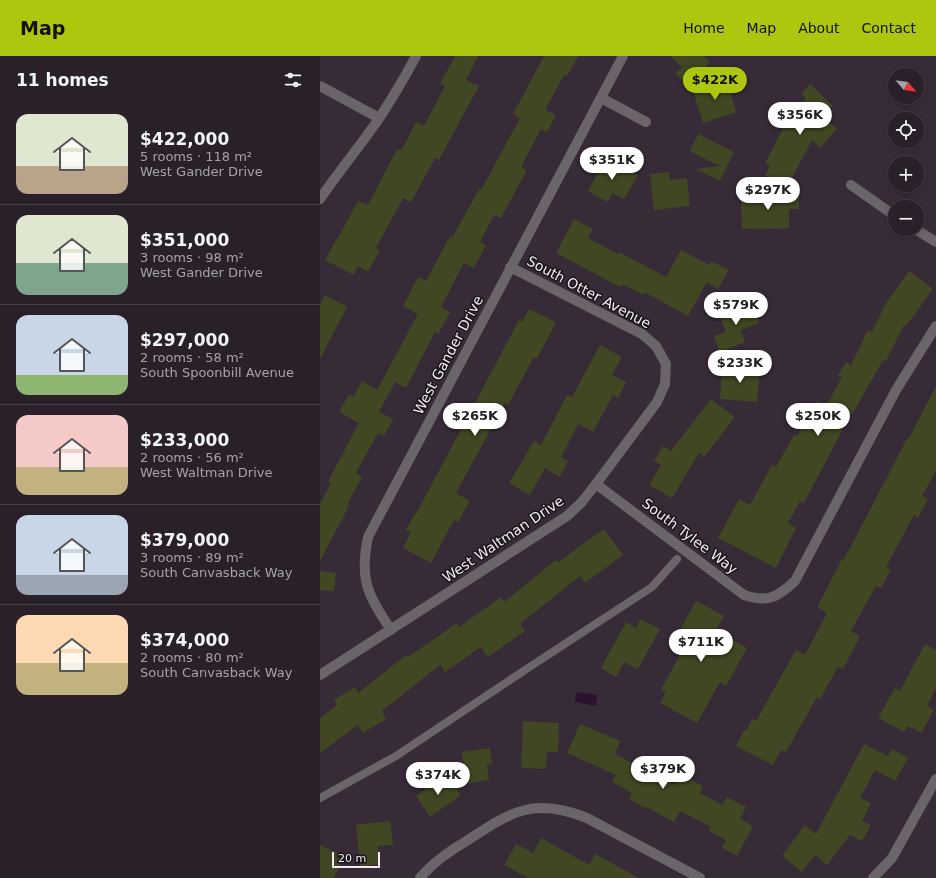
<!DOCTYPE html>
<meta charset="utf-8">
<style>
:root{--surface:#292029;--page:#352d35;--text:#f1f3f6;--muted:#a5a3a8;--line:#453e46;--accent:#adc60e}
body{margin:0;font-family:"DejaVu Sans",sans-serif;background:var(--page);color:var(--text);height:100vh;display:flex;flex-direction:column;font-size:15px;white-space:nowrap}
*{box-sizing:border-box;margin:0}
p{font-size:13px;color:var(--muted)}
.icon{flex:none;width:22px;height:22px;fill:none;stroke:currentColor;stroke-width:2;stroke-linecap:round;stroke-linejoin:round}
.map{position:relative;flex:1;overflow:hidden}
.side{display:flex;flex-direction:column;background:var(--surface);width:320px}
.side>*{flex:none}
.needle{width:26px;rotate:118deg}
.controls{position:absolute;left:568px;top:12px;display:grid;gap:8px}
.controls a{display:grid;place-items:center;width:36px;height:36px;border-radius:50%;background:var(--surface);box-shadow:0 2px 6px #0003,0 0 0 1px var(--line);font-size:20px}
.scale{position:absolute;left:12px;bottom:10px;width:48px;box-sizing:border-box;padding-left:4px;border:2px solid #f3ebf3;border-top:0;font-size:11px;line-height:14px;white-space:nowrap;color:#f3ebf3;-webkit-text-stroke:3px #1b161b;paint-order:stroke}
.price{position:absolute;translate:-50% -34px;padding:0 9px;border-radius:14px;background:#fff;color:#222;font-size:13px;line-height:26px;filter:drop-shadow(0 1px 2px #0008)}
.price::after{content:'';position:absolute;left:50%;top:24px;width:12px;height:9px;margin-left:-6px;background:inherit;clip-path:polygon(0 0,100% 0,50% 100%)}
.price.on{background:var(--accent);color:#111}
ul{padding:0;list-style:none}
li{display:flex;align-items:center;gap:12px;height:100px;padding:0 16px}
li+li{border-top:1px solid var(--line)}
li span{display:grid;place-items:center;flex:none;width:112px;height:80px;border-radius:12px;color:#555}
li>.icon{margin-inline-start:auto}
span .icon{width:48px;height:48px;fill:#fffc;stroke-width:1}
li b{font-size:17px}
h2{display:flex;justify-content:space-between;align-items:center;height:48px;padding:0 16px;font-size:17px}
header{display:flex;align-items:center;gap:24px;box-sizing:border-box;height:56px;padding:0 20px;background:var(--accent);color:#111}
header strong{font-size:19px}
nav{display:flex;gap:22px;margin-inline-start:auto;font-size:14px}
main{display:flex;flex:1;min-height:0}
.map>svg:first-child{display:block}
.water{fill:#2b132d}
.building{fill:#404722}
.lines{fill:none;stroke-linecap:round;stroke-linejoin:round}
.lane{stroke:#6b656b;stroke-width:8}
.street{stroke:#6b656b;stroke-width:10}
.labels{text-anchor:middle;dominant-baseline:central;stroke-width:3;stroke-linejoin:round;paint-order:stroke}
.street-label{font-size:14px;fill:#f3ebf3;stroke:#1b161b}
</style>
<header>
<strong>Map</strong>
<nav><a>Home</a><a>Map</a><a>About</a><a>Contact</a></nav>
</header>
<main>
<section class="side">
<h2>11 homes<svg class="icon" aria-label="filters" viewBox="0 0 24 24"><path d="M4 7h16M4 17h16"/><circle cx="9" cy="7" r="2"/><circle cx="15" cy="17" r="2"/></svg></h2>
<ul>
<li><span style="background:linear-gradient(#dfe7d0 65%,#b9a48a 0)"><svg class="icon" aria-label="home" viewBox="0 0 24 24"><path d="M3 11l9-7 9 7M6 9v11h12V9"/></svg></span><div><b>$422,000</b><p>5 rooms · 118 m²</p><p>West Gander Drive</p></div></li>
<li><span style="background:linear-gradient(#dfe7d0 60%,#7fa58c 0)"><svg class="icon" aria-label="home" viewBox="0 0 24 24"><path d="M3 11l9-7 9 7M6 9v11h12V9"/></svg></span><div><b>$351,000</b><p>3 rooms · 98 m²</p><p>West Gander Drive</p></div></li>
<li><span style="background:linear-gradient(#c9d6e8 75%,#8fb573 0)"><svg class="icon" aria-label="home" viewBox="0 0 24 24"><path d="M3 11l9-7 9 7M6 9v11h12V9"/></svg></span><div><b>$297,000</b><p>2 rooms · 58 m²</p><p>South Spoonbill Avenue</p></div></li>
<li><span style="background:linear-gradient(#f6c9c9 65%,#c2b280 0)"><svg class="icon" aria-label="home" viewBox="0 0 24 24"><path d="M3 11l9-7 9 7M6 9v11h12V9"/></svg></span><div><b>$233,000</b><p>2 rooms · 56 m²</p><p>West Waltman Drive</p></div></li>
<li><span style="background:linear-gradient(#c9d6e8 75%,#9aa5b1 0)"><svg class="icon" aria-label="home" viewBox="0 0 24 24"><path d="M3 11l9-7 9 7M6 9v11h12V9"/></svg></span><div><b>$379,000</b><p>3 rooms · 89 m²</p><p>South Canvasback Way</p></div></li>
<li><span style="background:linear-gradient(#ffd9b3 60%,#c2b280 0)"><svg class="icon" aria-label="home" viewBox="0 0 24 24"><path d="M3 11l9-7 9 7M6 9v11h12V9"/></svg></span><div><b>$374,000</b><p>2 rooms · 80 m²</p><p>South Canvasback Way</p></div></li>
</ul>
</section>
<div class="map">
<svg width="616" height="822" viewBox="0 0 616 822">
<rect width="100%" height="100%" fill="#372b37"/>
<path class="water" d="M 256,636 L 277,639 L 276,650 L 255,646 Z"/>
<g class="building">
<path d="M 135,0 L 158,0 L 146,24 L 159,30 L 119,104 L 115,102 L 91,146 L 83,142 L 56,192 L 60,194 L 48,216 L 38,210 L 34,219 L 5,204 L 17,182 L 18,182 L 38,145 L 48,149 L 77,93 L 81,95 L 96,66 L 104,70 L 125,30 L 120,28 Z"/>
<path d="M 224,0 L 258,0 L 247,20 L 244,19 L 225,54 L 236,59 L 227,76 L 221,73 L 201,111 L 207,114 L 181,162 L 174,159 L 160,186 L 166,189 L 154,212 L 144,207 L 121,251 L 130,256 L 118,278 L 115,276 L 86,332 L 75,326 L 59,356 L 73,363 L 64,380 L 58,377 L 36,417 L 42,421 L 27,449 L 29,450 L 0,505 L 0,448 L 11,427 L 8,425 L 39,367 L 19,356 L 29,338 L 33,341 L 42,325 L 57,334 L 98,258 L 83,250 L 98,221 L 106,225 L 130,180 L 132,182 L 159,133 L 161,134 L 200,62 L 193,58 Z"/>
<path d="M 350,0 L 383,0 L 390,6 L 368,30 L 355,18 L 362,11 Z"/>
<path d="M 407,24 L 416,56 L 383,67 L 373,35 Z"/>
<path d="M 490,28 L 513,50 L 503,61 L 517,73 L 500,92 L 492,84 L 467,131 L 445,119 L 450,110 L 445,107 L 469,61 L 486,42 L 481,38 Z"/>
<path d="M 378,78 L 414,96 L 400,125 L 376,113 L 399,110 L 370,95 Z"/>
<path d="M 286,102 L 318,119 L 304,143 L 292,137 L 288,146 L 268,135 Z"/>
<path d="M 349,116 L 350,124 L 367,122 L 370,150 L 334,154 L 330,118 Z"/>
<path d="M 479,138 L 479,153 L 469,153 L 469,172 L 422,173 L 421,140 Z"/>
<path d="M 254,163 L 273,173 L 268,182 L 298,198 L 299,196 L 346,221 L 361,194 L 389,209 L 391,205 L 409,214 L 398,233 L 387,226 L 368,260 L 324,236 L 323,239 L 302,228 L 300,231 L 236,197 Z"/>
<path d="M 589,215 L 613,233 L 586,270 L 584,269 L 566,305 L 563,304 L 533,357 L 532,356 L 484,447 L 480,445 L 468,467 L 476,472 L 456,512 L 398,482 L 419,443 L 430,449 L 452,409 L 456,411 L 474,379 L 477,380 L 497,345 L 506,350 L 522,321 L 518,320 L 526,306 L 531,309 L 548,274 L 552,276 L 563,253 L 562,253 Z"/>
<path d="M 5,239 L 27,251 L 0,303 L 0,249 Z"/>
<path d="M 431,247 L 439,267 L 421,274 L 425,286 L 400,296 L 394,280 L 406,276 L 399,259 Z"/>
<path d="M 209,253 L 236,266 L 217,303 L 214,301 L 188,349 L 185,347 L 136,437 L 150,445 L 138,466 L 134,464 L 111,507 L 83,492 L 91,476 L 86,474 L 95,457 L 96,458 L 199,264 L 202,266 Z"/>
<path d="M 280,289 L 302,301 L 292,319 L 306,326 L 298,342 L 293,339 L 273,376 L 258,368 L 241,401 L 248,405 L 240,421 L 225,412 L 210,439 L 189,427 L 214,385 L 221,389 L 247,339 L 252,341 Z"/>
<path d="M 402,310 L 440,313 L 437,346 L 400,343 Z"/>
<path d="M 616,330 L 616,415 L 602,440 L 608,443 L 598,462 L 594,459 L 566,511 L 571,514 L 561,532 L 556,530 L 531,575 L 540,580 L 523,613 L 518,611 L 500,643 L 497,641 L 466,696 L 461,694 L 453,709 L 416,690 L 424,674 L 426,675 L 432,663 L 436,665 L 476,594 L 485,599 L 507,557 L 497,551 L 522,503 L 523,504 L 530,492 L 578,400 L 588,381 L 589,382 Z"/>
<path d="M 391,343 L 415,361 L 384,401 L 379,397 L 352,442 L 329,429 L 341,409 L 334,405 L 343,390 L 351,395 Z"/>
<path d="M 284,473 L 303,499 L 265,527 L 260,520 L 200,568 L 205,575 L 168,601 L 161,591 L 125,616 L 120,609 L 62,655 L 66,663 L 43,677 L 38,669 L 0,697 L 0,662 L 17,649 L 14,644 L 35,631 L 38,637 L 86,599 L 88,601 L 137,567 L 139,571 L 181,541 L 184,546 L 236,504 L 238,506 Z"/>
<path d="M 0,515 L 16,517 L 14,535 L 0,534 Z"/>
<path d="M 376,545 L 404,560 L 396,574 L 427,592 L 406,630 L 400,626 L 377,667 L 340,647 L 346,636 L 341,634 L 364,591 L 362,590 L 364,586 L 356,581 Z"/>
<path d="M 320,563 L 340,573 L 318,613 L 304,606 L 296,621 L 281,612 L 306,566 L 316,572 Z"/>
<path d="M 605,588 L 616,594 L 616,632 L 607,650 L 614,654 L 601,677 L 588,670 L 584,676 L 558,662 L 575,632 L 580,635 Z"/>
<path d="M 203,665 L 239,667 L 238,696 L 227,696 L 226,713 L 201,712 Z"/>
<path d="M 260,668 L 300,685 L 295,698 L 354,729 L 359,718 L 383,730 L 380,737 L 402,749 L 407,741 L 426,751 L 420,763 L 433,770 L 417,800 L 402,792 L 406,784 L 389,775 L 391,771 L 360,755 L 354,766 L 326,751 L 325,752 L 309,743 L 312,737 L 292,726 L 296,719 L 247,697 Z"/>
<path d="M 544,688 L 568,700 L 572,693 L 588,702 L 575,725 L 555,714 L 540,742 L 551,747 L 542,765 L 551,769 L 542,785 L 530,779 L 507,809 L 495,799 L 482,816 L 462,800 L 485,769 L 496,778 Z"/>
<path d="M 170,692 L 172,708 L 167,709 L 169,724 L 146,728 L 142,696 Z"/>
<path d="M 127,718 L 141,739 L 110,761 L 96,740 Z"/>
<path d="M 70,765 L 73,789 L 58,790 L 60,808 L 40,810 L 36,769 Z"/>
<path d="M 221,782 L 269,809 L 275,798 L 319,822 L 208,822 L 184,809 L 196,788 L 213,797 Z"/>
<path d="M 0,789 L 24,800 L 14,822 L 0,822 Z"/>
</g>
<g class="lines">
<path class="lane" d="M 0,742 L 76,700 L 208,612 L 332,531 L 357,503"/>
<g class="street">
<path d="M 0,30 L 59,62"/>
<path d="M 281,42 L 326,66"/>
<path d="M 531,129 L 575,160"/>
<path d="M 0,143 C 19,115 41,89 60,61 C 73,41 85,21 96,0"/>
<path d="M 595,173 L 616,186"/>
<path d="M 276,428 L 424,539 C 448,547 458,541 475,525 L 576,334 L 616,270"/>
<path d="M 71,574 C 48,539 39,524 48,481 L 303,0"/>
<path d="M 0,619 L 247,460 L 261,447 L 276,428 L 337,346 L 345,328 L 346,308 L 336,290 L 322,278 L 190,211"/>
<path d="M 100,822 C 113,806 130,795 148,784 C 192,755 214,741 267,762 L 380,822"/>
<path d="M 553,822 L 572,802 L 616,723"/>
</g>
</g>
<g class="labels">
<g class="street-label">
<text transform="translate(269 236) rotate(28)">South Otter Avenue</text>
<text transform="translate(128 299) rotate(-62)">West Gander Drive</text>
<text transform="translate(370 480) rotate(37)">South Tylee Way</text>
<text transform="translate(183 483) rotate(-34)">West Waltman Drive</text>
</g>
</g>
</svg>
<div class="controls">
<a><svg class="needle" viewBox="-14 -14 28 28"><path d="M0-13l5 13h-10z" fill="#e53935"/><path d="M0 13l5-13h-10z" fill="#a5a3a8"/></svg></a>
<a><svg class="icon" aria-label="locate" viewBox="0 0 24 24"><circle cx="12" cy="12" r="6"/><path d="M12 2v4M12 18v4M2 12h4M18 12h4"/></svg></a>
<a>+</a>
<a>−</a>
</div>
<div class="scale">20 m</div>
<b class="price on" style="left:395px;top:45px">$422K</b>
<b class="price" style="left:480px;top:80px">$356K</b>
<b class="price" style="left:292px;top:125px">$351K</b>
<b class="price" style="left:448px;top:155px">$297K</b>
<b class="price" style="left:416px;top:270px">$579K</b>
<b class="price" style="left:420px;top:328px">$233K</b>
<b class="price" style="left:155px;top:381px">$265K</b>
<b class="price" style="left:498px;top:381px">$250K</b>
<b class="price" style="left:381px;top:607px">$711K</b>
<b class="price" style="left:343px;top:734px">$379K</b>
<b class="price" style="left:118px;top:740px">$374K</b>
</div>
</main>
